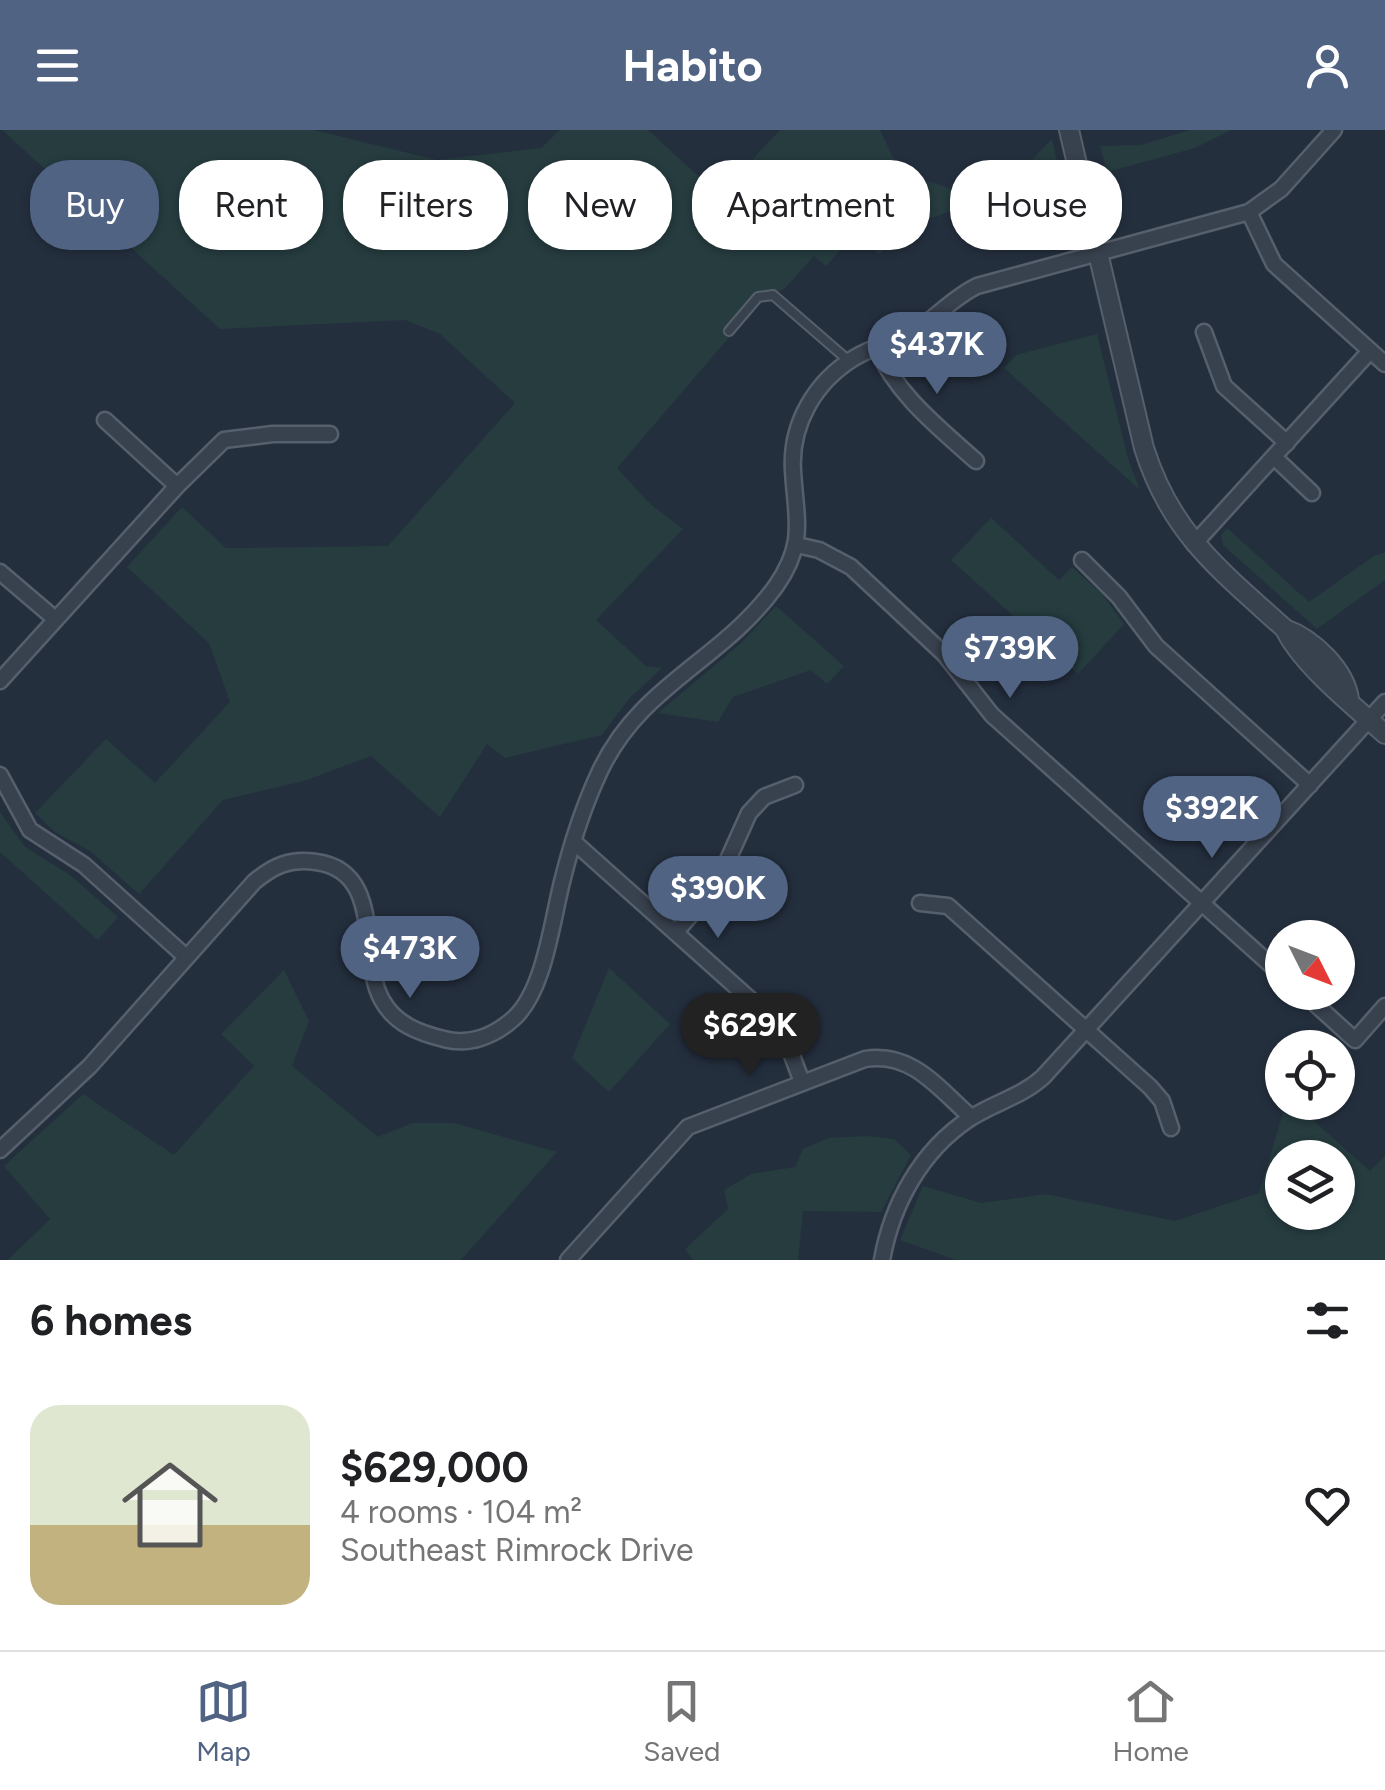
<!DOCTYPE html>
<meta charset="utf-8">
<style>
:root{--surface:#fff;--page:#f6f6f6;--text:#202124;--muted:#757577;--line:#e0e0e0;--accent:#506383}
body{margin:0;font-family:Figtree,sans-serif;background:var(--page);color:var(--text);height:100vh;display:flex;flex-direction:column;font-size:38px;white-space:nowrap}
*{box-sizing:border-box;margin:0}
p{font-size:32px;color:var(--muted)}
.icon{flex:none;width:55px;height:55px;fill:none;stroke:currentColor;stroke-width:2;stroke-linecap:round;stroke-linejoin:round}
.map{position:relative;height:1130px;overflow:hidden}
.side{display:flex;flex-direction:column;background:var(--surface);flex:1}
.side>*{flex:none}
.banner{position:absolute;left:30px;top:30px;width:1325px;height:90px;display:flex;gap:20px}
.needle{width:65px;rotate:132deg}
.fabs{position:absolute;left:1265px;top:790px;display:grid;gap:20px}
.fabs a{display:grid;place-items:center;width:90px;height:90px;border-radius:50%;background:var(--surface);box-shadow:0 2px 8px #0004;font-size:50px}
.price{position:absolute;translate:-50% -85px;padding:0 22px;border-radius:35px;background:var(--accent);color:#fff;font-size:32px;line-height:65px;filter:drop-shadow(0 2px 5px #0008)}
.price::after{content:'';position:absolute;left:50%;top:60px;width:30px;height:22px;margin-left:-15px;background:inherit;clip-path:polygon(0 0,100% 0,50% 100%)}
.price.selected{background:#222;color:#fff}
ul{padding:0;list-style:none}
li{display:flex;align-items:center;gap:30px;height:250px;padding:0 30px}
li span{display:grid;place-items:center;flex:none;width:280px;height:200px;border-radius:30px;color:#555}
li>.icon{margin-inline-start:auto}
span .icon{width:120px;height:120px;fill:#fffc;stroke-width:1}
li b{font-size:42px}
h2{display:flex;justify-content:space-between;align-items:center;height:120px;padding:0 30px;font-size:42px}
.tag{padding:0 35px;border-radius:40px;background:var(--surface);box-shadow:0 2px 8px #0004;font-size:35px;line-height:90px}
.tag.selected{background:var(--accent);color:#fff}
header{display:flex;justify-content:space-between;align-items:center;height:130px;padding:0 30px;background:var(--accent);color:#fff;font-size:45px;font-weight:700}
.tabs{display:flex;justify-content:space-around;align-items:center;height:140px;border-top:2px solid var(--line);background:var(--surface);font-size:28px;color:var(--muted)}
.tabs a{display:grid;justify-items:center;gap:5px}
.tabs .selected{color:var(--accent)}
.map>svg:first-child{display:block}
.green{fill:#263c3f;fill-rule:evenodd}
.lines{fill:none;stroke-linecap:round;stroke-linejoin:round}
.service-casing{stroke:#565f6c;stroke-width:12}
.minor-casing{stroke:#565f6c;stroke-width:19}
.tertiary-casing{stroke:#565f6c;stroke-width:22}
.service{stroke:#38414e;stroke-width:8}
.minor{stroke:#38414e;stroke-width:14}
.tertiary{stroke:#38414e;stroke-width:18}
</style>
<header><svg class="icon" aria-label="menu" viewBox="0 0 24 24"><path d="M4 6h16M4 12h16M4 18h16"/></svg>Habito<svg class="icon" aria-label="person" viewBox="0 0 24 24"><circle cx="12" cy="8" r="4"/><path d="M4 21q1-7 8-7t8 7"/></svg></header>
<div class="map">
<svg width="1385" height="1130" viewBox="0 0 1385 1130">
<rect width="100%" height="100%" fill="#242f3e"/>
<g class="green">
<path d="M 2,0 L 314,0 L 437,30 L 541,18 L 560,0 L 648,0 L 719,65 L 780,0 L 880,0 L 900,42 L 967,64 L 1023,39 L 1052,9 L 1061,49 L 976,72 L 923,91 L 879,124 L 855,104 L 826,136 L 814,126 L 784,159 L 762,169 L 617,338 L 648,372 L 683,399 L 596,490 L 646,536 L 662,538 L 628,570 L 602,605 L 505,628 L 487,614 L 440,687 L 371,626 L 304,651 L 223,670 L 139,764 L 90,721 L 55,702 L 35,683 L 106,609 L 155,653 L 230,572 L 209,513 L 127,437 L 182,377 L 226,418 L 388,416 L 515,273 L 440,204 L 405,190 L 220,199 Z"/>
<path d="M 1189,0 L 1231,0 L 1195,18 L 1107,42 L 1100,16 L 1141,15 Z"/>
<path d="M 1097,204 L 1129,332 L 1140,360 L 1004,238 L 1016,225 Z"/>
<path d="M 991,388 L 1059,450 L 1072,437 L 1102,464 L 1124,494 L 1078,544 L 951,430 Z"/>
<path d="M 1227,398 L 1309,472 L 1374,426 L 1385,422 L 1385,450 L 1317,499 L 1223,415 L 1221,405 Z"/>
<path d="M 776,476 L 844,536 L 827,554 L 811,540 L 733,567 L 718,592 L 658,583 L 740,514 Z"/>
<path d="M 0,682 L 25,717 L 70,745 L 118,787 L 98,810 L 0,722 Z"/>
<path d="M 609,838 L 670,894 L 609,962 L 572,928 Z"/>
<path d="M 284,840 L 309,891 L 292,936 L 378,1007 L 412,993 L 454,993 L 557,1022 L 461,1130 L 8,1130 L 50,1089 L 4,1036 L 83,964 L 174,1025 L 254,936 L 221,904 Z"/>
<path d="M 1286,973 L 1294,973 L 1370,1041 L 1385,1026 L 1385,1130 L 956,1130 L 900,1110 L 923,1056 L 981,1073 L 1046,1064 L 1175,1091 L 1259,1063 ZM 1282,1028 L 1338,1028 L 1338,1082 L 1282,1082 Z"/>
<path d="M 867,1006 L 894,1009 L 911,1025 L 881,1082 L 803,1081 L 798,1130 L 693,1130 L 685,1119 L 728,1079 L 724,1060 L 751,1044 L 795,1037 L 803,1019 L 828,1008 Z"/>
</g>
<g class="lines">
<g class="service-casing">
<path id="service" d="M 729,201 L 758,167 L 773,165 L 849,231"/>
</g>
<g class="minor-casing">
<g id="minor">
<path d="M 1249,82 L 1274,134 L 1385,234"/>
<path d="M 1204,202 L 1224,256 L 1287,313"/>
<path d="M 876,217 C 897,265 937,296 976,331"/>
<path d="M 105,290 L 177,356"/>
<path d="M 1274,327 L 1312,363"/>
<path d="M 1194,414 L 1370,221"/>
<path d="M 797,415 L 819,420 L 851,437 L 944,524 L 992,585 L 1282,845"/>
<path d="M 1082,430 L 1119,467 L 1156,516 L 1310,655"/>
<path d="M 0,442 L 54,488"/>
<path d="M 0,551 L 177,356 L 224,310 L 273,304 L 330,304"/>
<path d="M 0,645 L 30,700 L 84,735 L 186,827"/>
<path d="M 574,712 L 771,888 L 788,915 L 802,952"/>
<path d="M 920,773 L 948,776 L 1150,957 L 1162,971 L 1171,998"/>
<path d="M 676,802 L 717,754 L 749,683 L 764,667 L 795,655"/>
<path d="M 1302,862 L 1355,910 L 1385,876"/>
<path d="M 0,1020 L 90,936 L 254,752 C 273,736 290,728 316,732 C 385,741 358,828 382,870 C 395,894 419,903 444,909 C 469,916 494,906 513,889 C 545,861 552,789 563,748 C 572,712 584,675 600,641 C 641,554 722,531 776,456 C 806,413 796,390 793,341 C 790,294 815,252 854,228 C 874,216 897,211 916,200 C 938,186 954,167 977,156 L 1249,82 L 1281,59 L 1334,0"/>
<path d="M 568,1130 L 688,997 L 865,929 C 912,921 939,959 971,987"/>
<path d="M 882,1130 C 892,1074 921,1021 969,989 C 993,973 1021,967 1043,947 L 1385,572"/>
</g>
</g>
<g class="tertiary-casing">
<g id="tertiary">
<path d="M 1069,0 L 1144,318 C 1171,404 1221,441 1285,499 C 1313,509 1345,540 1349,569"/>
<path d="M 1285,499 C 1301,534 1356,578 1385,604"/>
</g>
</g>
<use href="#service" class="service"/>
<use href="#minor" class="minor"/>
<use href="#tertiary" class="tertiary"/>
</g>
</svg>
<div class="fabs">
<a><svg class="needle" viewBox="-14 -14 28 28"><path d="M0-13l5 13h-10z" fill="#e53935"/><path d="M0 13l5-13h-10z" fill="#757577"/></svg></a>
<a><svg class="icon" aria-label="locate" viewBox="0 0 24 24"><circle cx="12" cy="12" r="6"/><path d="M12 2v4M12 18v4M2 12h4M18 12h4"/></svg></a>
<a><svg class="icon" aria-label="layers" viewBox="0 0 24 24"><path d="M12 4l9 5-9 5-9-5zM3 14l9 5 9-5"/></svg></a>
</div>
<b class="price" style="left:937px;top:267px">$437K</b>
<b class="price" style="left:1010px;top:571px">$739K</b>
<b class="price" style="left:1212px;top:731px">$392K</b>
<b class="price" style="left:718px;top:811px">$390K</b>
<b class="price" style="left:410px;top:871px">$473K</b>
<b class="price selected" style="left:750px;top:948px">$629K</b>
<div class="banner">
<a class="tag selected">Buy</a>
<a class="tag">Rent</a>
<a class="tag">Filters</a>
<a class="tag">New</a>
<a class="tag">Apartment</a>
<a class="tag">House</a>
</div>
</div>
<section class="side">
<h2>6 homes<svg class="icon" aria-label="filters" viewBox="0 0 24 24"><path d="M4 7h16M4 17h16"/><circle cx="9" cy="7" r="2"/><circle cx="15" cy="17" r="2"/></svg></h2>
<ul>
<li><span style="background:linear-gradient(#dfe7d0 60%,#c2b280 0)"><svg class="icon" aria-label="home" viewBox="0 0 24 24"><path d="M3 11l9-7 9 7M6 9v11h12V9"/></svg></span><div><b>$629,000</b><p>4 rooms · 104 m²</p><p>Southeast Rimrock Drive</p></div><svg class="icon" aria-label="heart" viewBox="0 0 24 24"><path d="M12 20l-8-8c-3-5 5-10 8-4 3-6 11-1 8 4z"/></svg></li>
</ul>
</section>
<nav class="tabs">
<a class="selected"><svg class="icon" aria-label="map" viewBox="0 0 24 24"><path d="M3 6l6-2 6 2 6-2v14l-6 2-6-2-6 2zM9 4v14M15 6v14"/></svg>Map</a>
<a><svg class="icon" aria-label="saved" viewBox="0 0 24 24"><path d="M7 4h10v16l-5-4-5 4z"/></svg>Saved</a>
<a><svg class="icon" aria-label="home" viewBox="0 0 24 24"><path d="M3 11l9-7 9 7M6 9v11h12V9"/></svg>Home</a>
</nav>
